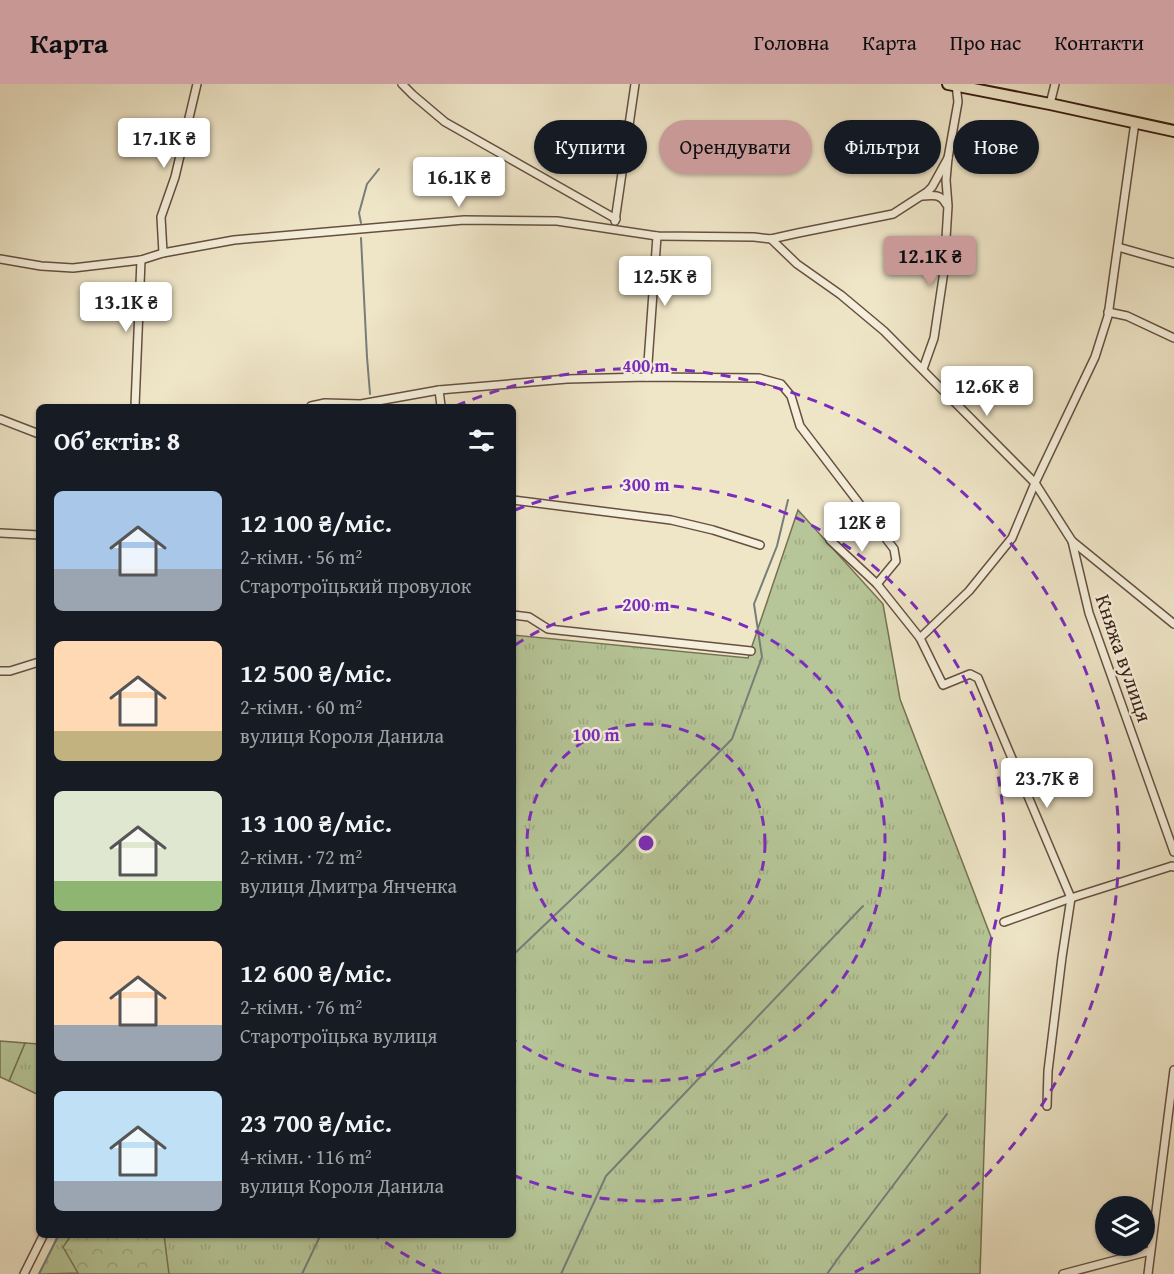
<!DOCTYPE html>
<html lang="uk">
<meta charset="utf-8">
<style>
:root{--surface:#171b24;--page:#242831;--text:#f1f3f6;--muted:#9ea1a6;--accent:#c59692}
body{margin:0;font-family:"Gentium Book Plus",serif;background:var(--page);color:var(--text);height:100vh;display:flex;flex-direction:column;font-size:22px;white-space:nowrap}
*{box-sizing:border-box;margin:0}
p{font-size:20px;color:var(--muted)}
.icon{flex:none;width:33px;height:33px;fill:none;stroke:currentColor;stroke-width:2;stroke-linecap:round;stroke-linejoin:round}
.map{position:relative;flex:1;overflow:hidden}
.details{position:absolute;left:36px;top:320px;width:480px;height:834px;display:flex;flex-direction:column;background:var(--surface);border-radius:9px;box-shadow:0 2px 4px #0004}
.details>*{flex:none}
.banner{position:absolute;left:534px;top:36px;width:549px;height:54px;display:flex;gap:12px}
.fabs{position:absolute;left:1095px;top:1112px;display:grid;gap:12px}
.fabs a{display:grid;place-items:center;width:60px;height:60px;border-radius:50%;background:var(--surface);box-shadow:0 2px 4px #0004;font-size:30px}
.price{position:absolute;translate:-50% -51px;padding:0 14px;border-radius:6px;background:#fff;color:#222;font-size:20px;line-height:39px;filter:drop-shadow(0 2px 3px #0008)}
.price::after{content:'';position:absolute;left:50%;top:36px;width:18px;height:14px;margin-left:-9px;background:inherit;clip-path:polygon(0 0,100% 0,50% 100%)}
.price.active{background:var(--accent);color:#111}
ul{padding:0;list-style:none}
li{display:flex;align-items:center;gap:18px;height:150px;padding:0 18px}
li span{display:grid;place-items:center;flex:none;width:168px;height:120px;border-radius:9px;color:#555}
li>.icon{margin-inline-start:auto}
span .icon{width:72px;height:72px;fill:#fffc;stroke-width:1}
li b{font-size:26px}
h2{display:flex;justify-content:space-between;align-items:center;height:72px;padding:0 18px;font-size:26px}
.pill{padding:0 21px;border-radius:27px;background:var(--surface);box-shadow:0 2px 4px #0004;font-size:21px;line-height:54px}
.pill.active{background:var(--accent);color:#111}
header{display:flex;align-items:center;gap:36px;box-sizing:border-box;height:84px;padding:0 30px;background:var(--accent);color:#111}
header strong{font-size:28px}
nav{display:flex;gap:33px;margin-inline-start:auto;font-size:21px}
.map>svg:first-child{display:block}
.grass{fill:url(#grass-tufts);stroke:#777255;stroke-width:1.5}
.forest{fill:url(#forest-crowns);stroke:#777255;stroke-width:1.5}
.pitch{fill:#b6c698;stroke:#777255;stroke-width:1.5}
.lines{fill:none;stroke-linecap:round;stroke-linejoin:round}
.stream{stroke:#767d7b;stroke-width:2}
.minor-casing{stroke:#665040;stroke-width:10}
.primary-casing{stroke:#381e12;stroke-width:14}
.minor{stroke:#f5efdb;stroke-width:7}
.primary{stroke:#efe6c8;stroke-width:10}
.ring{fill:none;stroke:#7b2cbf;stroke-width:3;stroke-dasharray:10 8}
.labels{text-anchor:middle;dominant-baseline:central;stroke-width:4.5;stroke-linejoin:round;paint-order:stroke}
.street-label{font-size:21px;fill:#381e12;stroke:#f5efdb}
.centre{fill:#7b2cbf;stroke:#f5efdb;stroke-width:3}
.ring-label{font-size:18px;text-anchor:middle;font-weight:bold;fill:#7b2cbf;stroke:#f5efdb;stroke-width:4.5;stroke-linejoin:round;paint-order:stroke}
</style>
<header>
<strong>Карта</strong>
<nav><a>Головна</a><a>Карта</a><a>Про нас</a><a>Контакти</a></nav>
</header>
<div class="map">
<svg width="1174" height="1190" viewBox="0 0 1174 1190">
<defs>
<pattern id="grass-tufts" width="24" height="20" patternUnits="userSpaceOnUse" patternTransform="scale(1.5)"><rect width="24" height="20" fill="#b6c698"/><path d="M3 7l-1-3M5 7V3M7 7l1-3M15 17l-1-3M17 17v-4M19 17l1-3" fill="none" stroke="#9daa82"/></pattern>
<pattern id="forest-crowns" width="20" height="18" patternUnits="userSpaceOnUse" patternTransform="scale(1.5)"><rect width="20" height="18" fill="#b6c698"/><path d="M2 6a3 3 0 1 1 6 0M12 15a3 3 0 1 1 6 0" fill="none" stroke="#9daa82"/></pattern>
</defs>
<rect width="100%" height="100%" fill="#efe6c8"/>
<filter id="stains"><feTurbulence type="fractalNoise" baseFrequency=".00333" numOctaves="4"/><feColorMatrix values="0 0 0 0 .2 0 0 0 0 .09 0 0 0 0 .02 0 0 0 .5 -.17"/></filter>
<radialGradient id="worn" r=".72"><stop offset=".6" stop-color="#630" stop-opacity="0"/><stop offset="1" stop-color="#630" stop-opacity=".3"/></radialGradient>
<g class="grass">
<path d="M 798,426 L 883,520 L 900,615 L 991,853 L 980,1190 L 39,1190 L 59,1151 L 513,1150 L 513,551 L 748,574 Z"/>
<path d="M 25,959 L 39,960 L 39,1011 L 9,997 Z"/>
</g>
<path class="forest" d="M 72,1150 L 164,1151 L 169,1190 L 47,1190 L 78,1189 L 63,1163 Z"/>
<path class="pitch" d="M 0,957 L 25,959 L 9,997 L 0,993 Z"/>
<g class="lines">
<g class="stream">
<path d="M 361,139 L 359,129 L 367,100 L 379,85"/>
<path d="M 361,154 L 367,273 L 370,310"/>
<path d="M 513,871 L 620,769 L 732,655 L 762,573 L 754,520 L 777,462 L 788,416"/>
<path d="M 39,1190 L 59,1150"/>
<path d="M 302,1190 L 321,1150"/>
<path d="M 561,1190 L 606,1092 L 863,822"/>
<path d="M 827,1190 L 839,1173 L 947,1030"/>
</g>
<g class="minor-casing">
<g id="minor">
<path d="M 402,0 L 413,11 L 445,38 L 616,135"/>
<path d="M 1050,20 L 1055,0"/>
<path d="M 922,112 C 933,111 941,110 946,120"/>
<path d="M 615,137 L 635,0"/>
<path d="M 771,155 L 797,180 L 841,211 L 884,247 L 1035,399 L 1072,457 L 1174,540"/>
<path d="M 1118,163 L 1174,179"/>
<path d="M 163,169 L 161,133 L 175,93 L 197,0"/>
<path d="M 0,175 L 41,182 L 73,184 L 141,176 L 163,169 L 234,156 L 464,136 L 557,137 L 657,152 L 754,153 L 771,155 L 798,149 L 893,130 L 927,108 L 932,103 L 948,74"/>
<path d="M 1108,228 L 1127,232 L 1174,254"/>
<path d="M 923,285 L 934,254 L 944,187 L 948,122 L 946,96 L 948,74 L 958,18 L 956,0"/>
<path d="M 647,293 L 657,152"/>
<path d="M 439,306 L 441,322"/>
<path d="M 135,322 L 141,176"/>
<path d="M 311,322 L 325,319 L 361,320 L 439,306 L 567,295 L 647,293 L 759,294 L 781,300 L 791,312 L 800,342 L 894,465 L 896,477 L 877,500"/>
<path d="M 0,335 L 39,350"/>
<path d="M 513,416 L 671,436 L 713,446 L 760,461"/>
<path d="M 0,449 L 39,451"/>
<path d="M 830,456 L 877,500 L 920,554 L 943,601 L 970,590 L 978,594 L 1071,814 L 1062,873 L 1048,987 L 1047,1022"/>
<path d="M 1072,457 L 1089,529 L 1174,768"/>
<path d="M 513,531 L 529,533 L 548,545 L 751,567"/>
<path d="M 920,554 L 969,507 L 1012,454 L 1035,399 L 1095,273 L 1108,232 L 1135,38"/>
<path d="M 0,587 L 10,587 L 39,578"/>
<path d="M 1004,838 L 1071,814 L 1172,782 L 1174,783"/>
<path d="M 24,1190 L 44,1150"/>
<path d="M 1063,1190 L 1150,1167"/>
<path d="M 1148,1190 L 1174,986"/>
</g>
</g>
<g class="primary-casing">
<path id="primary" d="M 948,0 L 1050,20 L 1174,47"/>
</g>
<use href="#minor" class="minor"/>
<use href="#primary" class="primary"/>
</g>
<g class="ring">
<circle cx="646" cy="759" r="119"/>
<path d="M515 561A238 238 0 1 1 515 957"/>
<path d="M515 426A358 358 0 1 1 515 1092"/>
<path d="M441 1190A477 477 0 0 1 376 1152M456 322A477 477 0 0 1 851 1190"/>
</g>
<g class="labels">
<g class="street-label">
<text transform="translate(1124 574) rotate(71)">Княжа вулиця</text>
</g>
</g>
<circle cx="646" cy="759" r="9" class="centre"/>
<g class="ring-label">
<text x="646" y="288">400 m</text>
<text x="646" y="407">300 m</text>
<text x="646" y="527">200 m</text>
<text x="596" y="657">100 m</text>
</g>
<rect width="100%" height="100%" filter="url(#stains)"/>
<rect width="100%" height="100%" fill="url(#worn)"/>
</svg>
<div class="fabs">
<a><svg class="icon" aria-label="layers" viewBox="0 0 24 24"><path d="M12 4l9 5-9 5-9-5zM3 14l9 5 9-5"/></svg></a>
</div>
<b class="price" style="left:164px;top:85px">17.1K ₴</b>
<b class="price" style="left:459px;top:124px">16.1K ₴</b>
<b class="price active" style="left:930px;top:203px">12.1K ₴</b>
<b class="price" style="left:665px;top:223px">12.5K ₴</b>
<b class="price" style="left:126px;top:249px">13.1K ₴</b>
<b class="price" style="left:987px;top:333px">12.6K ₴</b>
<b class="price" style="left:862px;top:469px">12K ₴</b>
<b class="price" style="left:1047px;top:725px">23.7K ₴</b>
<div class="banner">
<a class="pill">Купити</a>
<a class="pill active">Орендувати</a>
<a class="pill">Фільтри</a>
<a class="pill">Нове</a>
</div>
<section class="details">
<h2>Об’єктів: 8<svg class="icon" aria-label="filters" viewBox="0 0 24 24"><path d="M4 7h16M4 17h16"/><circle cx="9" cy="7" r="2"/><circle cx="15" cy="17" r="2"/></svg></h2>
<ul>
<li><span style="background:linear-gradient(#a9c7e8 65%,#9aa5b1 0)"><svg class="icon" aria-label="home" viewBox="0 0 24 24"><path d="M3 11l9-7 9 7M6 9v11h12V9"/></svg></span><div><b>12 100 ₴/міс.</b><p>2-кімн. · 56 m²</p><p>Старотроїцький провулок</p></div></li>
<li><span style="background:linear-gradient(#ffd9b3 75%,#c2b280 0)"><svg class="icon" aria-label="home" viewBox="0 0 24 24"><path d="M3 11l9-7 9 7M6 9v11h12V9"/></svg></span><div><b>12 500 ₴/міс.</b><p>2-кімн. · 60 m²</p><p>вулиця Короля Данила</p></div></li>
<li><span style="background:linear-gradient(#dfe7d0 75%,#8fb573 0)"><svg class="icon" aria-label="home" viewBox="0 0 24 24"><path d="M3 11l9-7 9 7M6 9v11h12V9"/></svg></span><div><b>13 100 ₴/міс.</b><p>2-кімн. · 72 m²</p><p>вулиця Дмитра Янченка</p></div></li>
<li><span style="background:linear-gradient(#ffd9b3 70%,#9aa5b1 0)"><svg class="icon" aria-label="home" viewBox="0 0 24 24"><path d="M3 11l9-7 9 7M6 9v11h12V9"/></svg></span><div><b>12 600 ₴/міс.</b><p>2-кімн. · 76 m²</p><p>Старотроїцька вулиця</p></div></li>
<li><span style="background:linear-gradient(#bfe0f5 75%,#9aa5b1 0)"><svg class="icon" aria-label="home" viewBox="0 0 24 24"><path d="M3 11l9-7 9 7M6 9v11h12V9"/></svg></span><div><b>23 700 ₴/міс.</b><p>4-кімн. · 116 m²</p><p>вулиця Короля Данила</p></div></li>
</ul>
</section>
</div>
